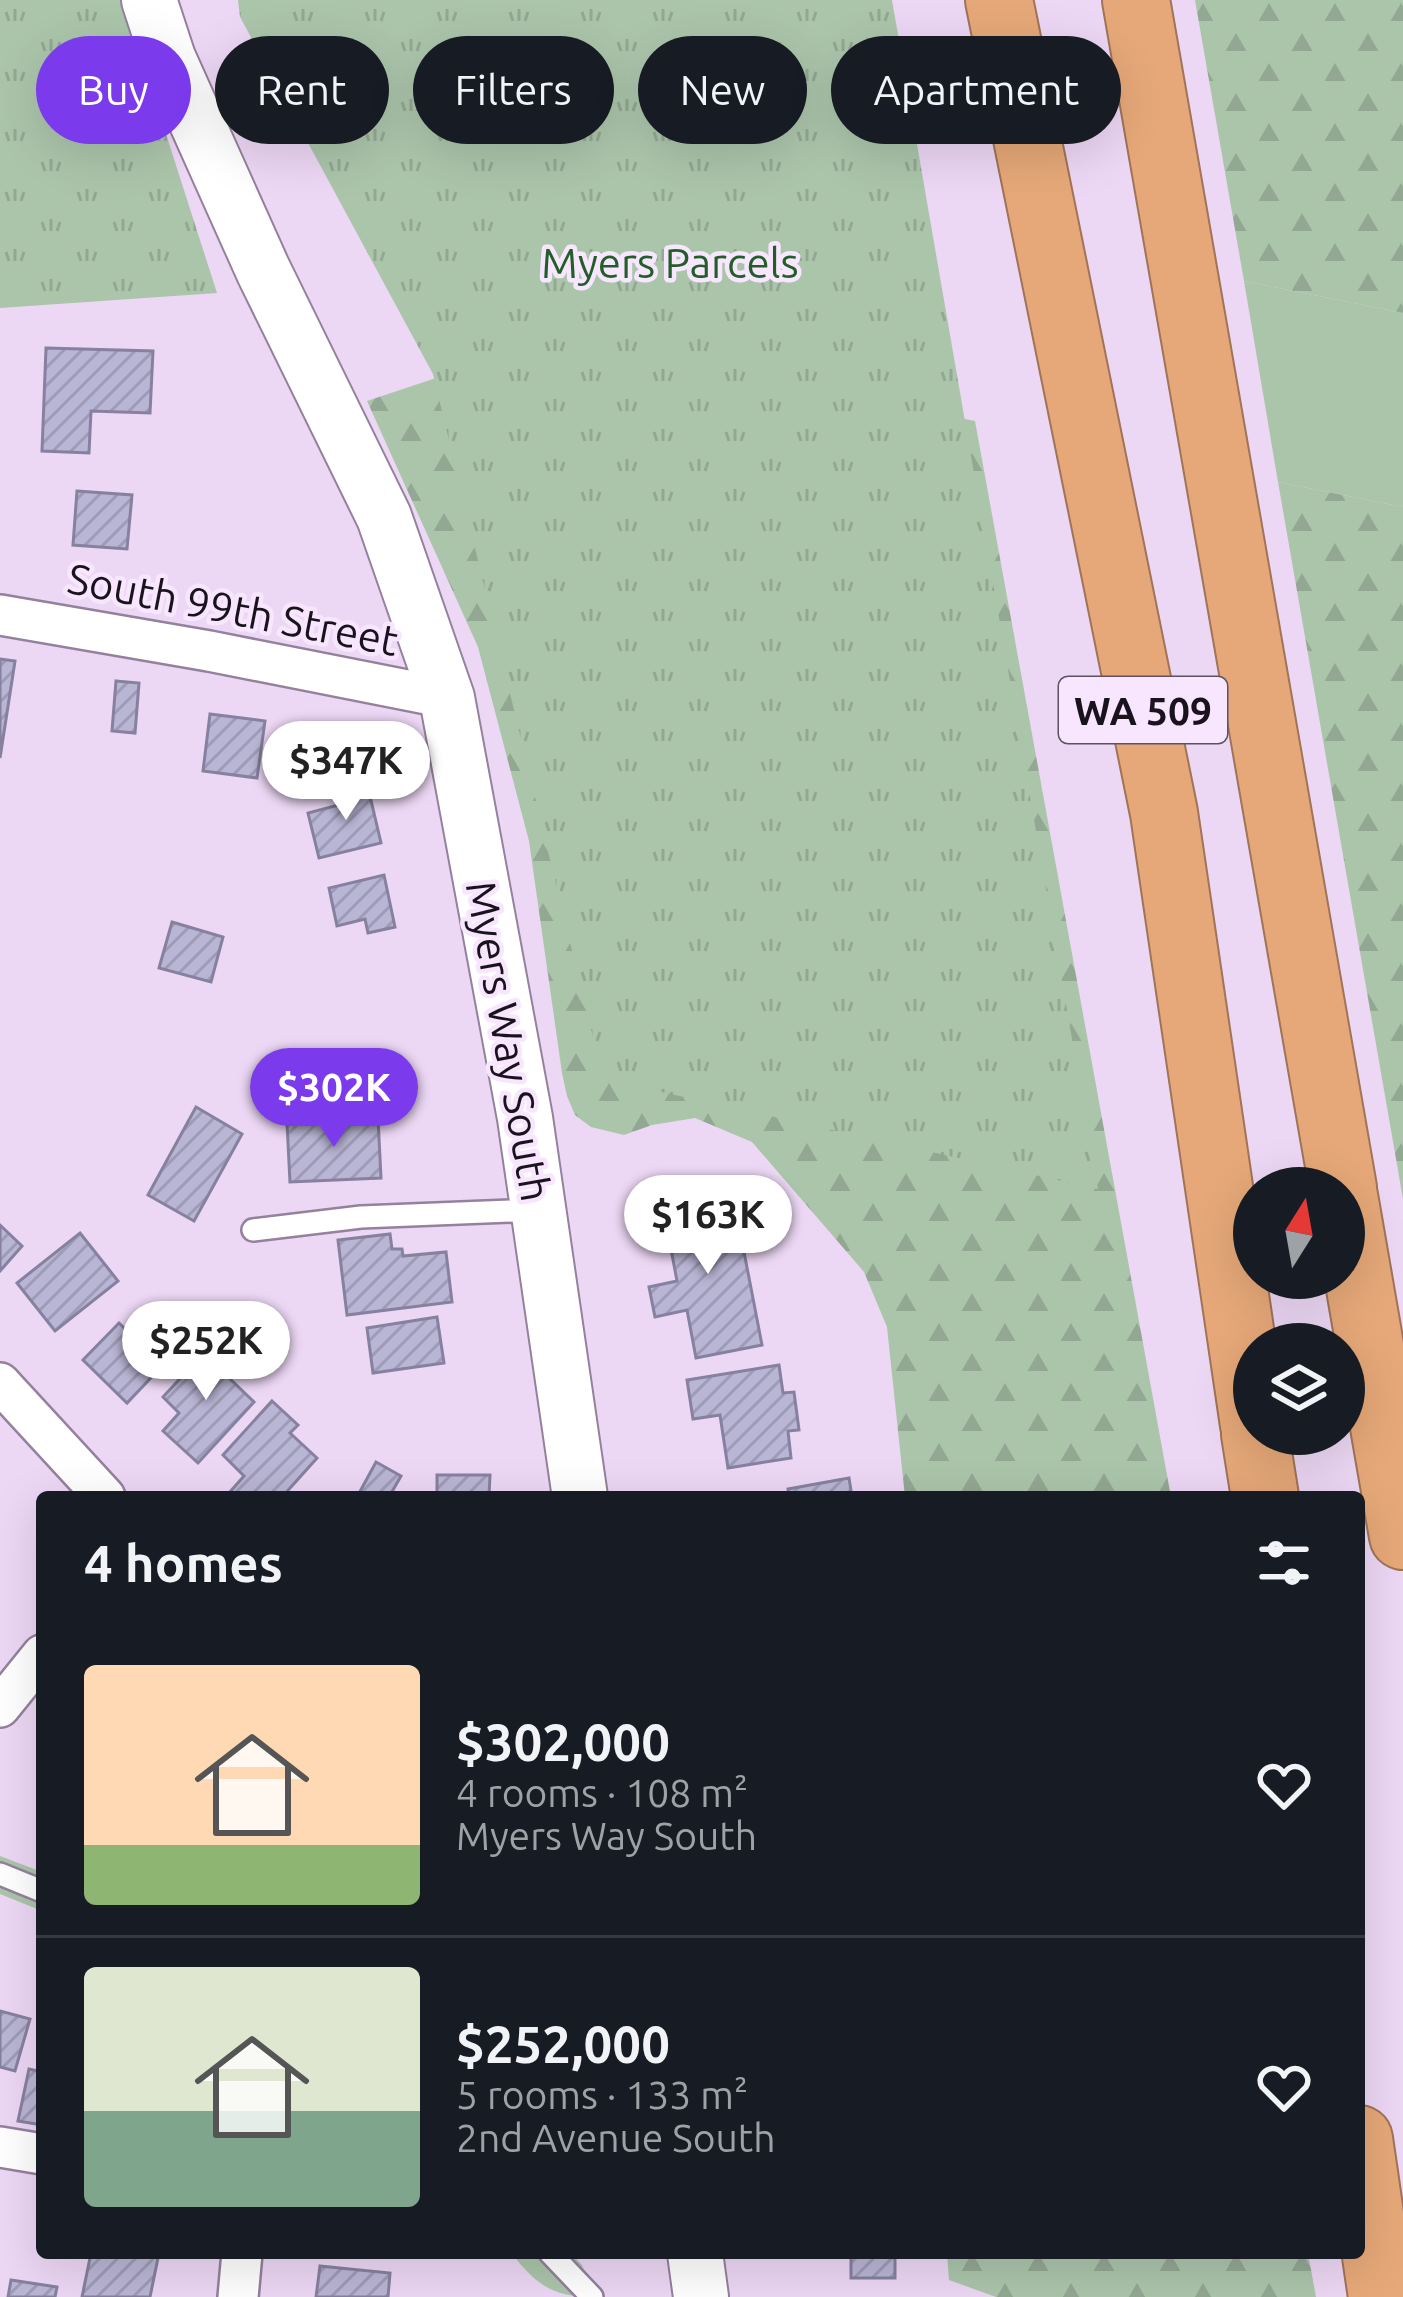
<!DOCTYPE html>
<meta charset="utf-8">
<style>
:root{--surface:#171b24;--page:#242831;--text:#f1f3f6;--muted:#9ea1a6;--line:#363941;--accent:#7c3aed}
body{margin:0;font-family:Ubuntu,sans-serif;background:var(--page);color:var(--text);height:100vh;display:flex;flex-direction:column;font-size:45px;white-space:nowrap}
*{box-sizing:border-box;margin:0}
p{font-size:39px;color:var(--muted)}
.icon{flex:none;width:66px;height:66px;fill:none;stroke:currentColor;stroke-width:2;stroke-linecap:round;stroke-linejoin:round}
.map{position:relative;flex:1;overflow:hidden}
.panel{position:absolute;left:36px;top:1491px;width:1329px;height:768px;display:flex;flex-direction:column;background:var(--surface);border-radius:12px;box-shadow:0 12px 48px #0002}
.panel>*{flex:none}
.top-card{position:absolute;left:36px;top:36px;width:1332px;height:108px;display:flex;gap:24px}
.needle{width:78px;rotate:11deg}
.controls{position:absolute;left:1233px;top:1167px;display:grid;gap:24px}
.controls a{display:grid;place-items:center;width:132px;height:132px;border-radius:50%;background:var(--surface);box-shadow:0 12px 48px #0002;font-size:60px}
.price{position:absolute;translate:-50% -102px;padding:0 27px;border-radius:42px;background:#fff;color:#222;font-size:39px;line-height:78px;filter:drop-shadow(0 3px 6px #0008)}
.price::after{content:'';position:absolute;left:50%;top:72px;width:36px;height:27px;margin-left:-18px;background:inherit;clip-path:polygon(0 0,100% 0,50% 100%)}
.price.selected{background:var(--accent);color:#fff}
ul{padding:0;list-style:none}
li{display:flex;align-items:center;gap:36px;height:300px;padding:0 48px}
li+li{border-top:3px solid var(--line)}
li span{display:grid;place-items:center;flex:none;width:336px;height:240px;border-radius:12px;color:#555}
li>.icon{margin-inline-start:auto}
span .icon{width:144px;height:144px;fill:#fffc;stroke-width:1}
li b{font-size:51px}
h2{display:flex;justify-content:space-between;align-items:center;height:144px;padding:0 48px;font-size:51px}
.chip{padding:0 42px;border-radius:54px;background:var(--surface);box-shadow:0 12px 48px #0002;font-size:42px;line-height:108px}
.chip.selected{background:var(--accent);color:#fff}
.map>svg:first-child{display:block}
.green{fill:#abc5ab}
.forest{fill:url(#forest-firs)}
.park{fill:url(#park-tufts)}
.building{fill:url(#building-hatch);stroke:#85819f;stroke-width:3}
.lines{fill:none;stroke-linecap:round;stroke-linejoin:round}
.service-casing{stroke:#94819c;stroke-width:26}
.minor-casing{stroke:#94819c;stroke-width:44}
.secondary-casing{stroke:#94819c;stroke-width:58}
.motorway-casing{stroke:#9f7458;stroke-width:70}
.service{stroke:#fff;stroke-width:21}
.minor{stroke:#fff;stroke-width:39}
.secondary{stroke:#fff;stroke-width:54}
.motorway{stroke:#e6a878;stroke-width:66}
.labels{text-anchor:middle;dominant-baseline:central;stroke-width:9;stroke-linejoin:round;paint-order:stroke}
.shield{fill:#f7e6fd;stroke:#5c5260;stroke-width:3}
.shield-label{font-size:39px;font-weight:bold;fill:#1a131d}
.park-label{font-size:42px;fill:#225f28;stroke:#f7e6fd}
.street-label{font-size:42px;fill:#1a131d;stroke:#f7e6fd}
</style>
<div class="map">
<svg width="1403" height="2297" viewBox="0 0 1403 2297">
<defs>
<pattern id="forest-firs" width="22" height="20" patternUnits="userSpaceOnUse" patternTransform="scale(3)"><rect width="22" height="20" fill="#abc5ab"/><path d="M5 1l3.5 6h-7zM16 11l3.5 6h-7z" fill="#93a893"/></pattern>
<pattern id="park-tufts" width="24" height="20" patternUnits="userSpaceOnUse" patternTransform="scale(3)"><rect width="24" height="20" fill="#abc5ab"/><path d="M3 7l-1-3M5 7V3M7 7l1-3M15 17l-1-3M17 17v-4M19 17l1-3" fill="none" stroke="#93a893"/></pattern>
<pattern id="building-hatch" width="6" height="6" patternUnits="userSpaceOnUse" patternTransform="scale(3)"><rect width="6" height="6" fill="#b9b5d4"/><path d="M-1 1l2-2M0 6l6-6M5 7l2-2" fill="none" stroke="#9e9bb6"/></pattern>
</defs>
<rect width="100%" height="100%" fill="#ecd7f4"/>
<g class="green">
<path d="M 1244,281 L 1403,313 L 1403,507 L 1278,482 Z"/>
<path d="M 0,1856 L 42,1872 L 42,1911 L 0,1894 Z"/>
<path d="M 511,2253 L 571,2253 L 582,2265 L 596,2297 C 552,2297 538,2286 511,2253 Z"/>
</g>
<g class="forest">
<path d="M 1195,0 L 1403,0 L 1403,313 L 1244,281 Z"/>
<path d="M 534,333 L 975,421 L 1171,1497 L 905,1497 L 887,1327 L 864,1272 L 752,1142 L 695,1118 L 652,1125 L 624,1135 L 591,1127 L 575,1115 L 567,1096 L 562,1073 L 529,841 L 478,647 L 367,401 L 475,365 Z"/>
<path d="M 1278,482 L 1403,507 L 1403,1199 Z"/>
<path d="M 947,2253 L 1308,2253 L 1316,2297 L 996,2297 L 949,2280 Z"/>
</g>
<g class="park">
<path d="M 0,0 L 123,0 L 217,293 L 0,308 Z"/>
<path d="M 238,0 L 892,0 L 1098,1189 L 603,1079 L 433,374 L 240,17 Z"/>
</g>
<g class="building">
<path d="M 46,348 L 153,351 L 150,413 L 91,411 L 89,453 L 42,451 Z"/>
<path d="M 77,491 L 132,495 L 127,549 L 73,545 Z"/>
<path d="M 0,659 L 15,661 L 0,758 Z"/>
<path d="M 116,681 L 139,683 L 135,733 L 112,731 Z"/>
<path d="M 210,714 L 265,721 L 257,778 L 203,771 Z"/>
<path d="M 366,779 L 381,843 L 319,858 L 308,813 L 350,802 L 346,784 Z"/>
<path d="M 384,875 L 395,927 L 368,933 L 365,919 L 337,926 L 329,888 Z"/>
<path d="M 172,922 L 223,937 L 211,982 L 159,968 Z"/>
<path d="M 196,1107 L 242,1134 L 194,1221 L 148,1195 Z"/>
<path d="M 378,1118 L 381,1178 L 290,1182 L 287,1123 Z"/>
<path d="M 716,1190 L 723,1229 L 739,1226 L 762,1345 L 696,1358 L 687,1310 L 655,1317 L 649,1287 L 677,1281 L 662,1201 Z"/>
<path d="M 0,1225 L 22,1246 L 0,1271 Z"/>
<path d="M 80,1233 L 118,1281 L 55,1331 L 17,1283 Z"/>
<path d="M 390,1234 L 392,1249 L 402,1249 L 403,1256 L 446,1252 L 452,1302 L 347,1315 L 338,1240 Z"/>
<path d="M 437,1317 L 444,1363 L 373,1373 L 367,1328 Z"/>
<path d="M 119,1323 L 163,1365 L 127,1403 L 83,1360 Z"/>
<path d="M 214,1342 L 238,1364 L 227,1376 L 254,1402 L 198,1463 L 163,1431 L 179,1413 L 163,1397 Z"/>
<path d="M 779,1365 L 783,1393 L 794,1392 L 799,1430 L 788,1431 L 791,1458 L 728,1468 L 720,1415 L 693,1419 L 687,1380 Z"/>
<path d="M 272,1401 L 298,1425 L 290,1433 L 317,1458 L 282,1497 L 233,1497 L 229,1493 L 244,1476 L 223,1455 Z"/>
<path d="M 376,1462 L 401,1476 L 389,1497 L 357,1497 Z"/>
<path d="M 437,1475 L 490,1475 L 489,1497 L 437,1497 Z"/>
<path d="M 849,1478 L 852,1497 L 789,1497 L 788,1489 Z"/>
<path d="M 0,2011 L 30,2019 L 15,2071 L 0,2067 Z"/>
<path d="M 29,2069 L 42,2072 L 42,2125 L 18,2121 Z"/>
<path d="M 91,2253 L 159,2253 L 150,2297 L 82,2297 Z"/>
<rect x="851" y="2253" width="44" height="25"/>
<path d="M 320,2266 L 390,2273 L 388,2297 L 316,2297 Z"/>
<path d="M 11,2280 L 57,2287 L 55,2297 L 8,2297 Z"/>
</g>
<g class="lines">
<g class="service-casing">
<g id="service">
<path d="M 253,1230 L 361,1217 L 538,1210"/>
<path d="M 0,1874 L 42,1891"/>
<path d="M 550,2253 L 592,2297"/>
</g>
</g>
<g class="minor-casing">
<g id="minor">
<path d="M 0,615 L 209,651 L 447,698"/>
<path d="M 0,1383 L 105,1497"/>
<path d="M 0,1707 L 42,1655"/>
<path d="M 0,2147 L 42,2154"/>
<path d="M 238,2297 L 242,2253"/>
</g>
</g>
<g class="secondary-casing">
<g id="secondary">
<path d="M 149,0 L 168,58 L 263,270 L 384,517 L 447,698 L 525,1118 L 580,1497"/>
<path d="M 695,2253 L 701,2297"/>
</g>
</g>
<g class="motorway-casing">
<g id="motorway">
<path d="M 999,0 L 1164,813 L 1254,1425"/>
<path d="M 1136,0 L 1343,1188"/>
<path d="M 1344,1196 L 1403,1536"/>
<path d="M 1255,1434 L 1265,1497"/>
<path d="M 1359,2139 L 1382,2297"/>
</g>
</g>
<use href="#service" class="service"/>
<use href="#minor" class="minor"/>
<use href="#secondary" class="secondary"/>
<use href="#motorway" class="motorway"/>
</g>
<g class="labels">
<rect class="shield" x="1059" y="677" width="168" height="66" rx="9"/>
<g class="shield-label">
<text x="1143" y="710">WA 509</text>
</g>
<g class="park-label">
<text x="670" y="262">Myers Parcels</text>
</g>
<g class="street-label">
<text transform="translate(233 609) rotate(11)">South 99th Street</text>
<text transform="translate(509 1041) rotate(80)">Myers Way South</text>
</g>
</g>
</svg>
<div class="controls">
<a><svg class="needle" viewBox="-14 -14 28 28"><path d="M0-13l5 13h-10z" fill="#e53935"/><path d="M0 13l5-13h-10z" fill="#9ea1a6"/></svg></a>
<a><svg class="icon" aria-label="layers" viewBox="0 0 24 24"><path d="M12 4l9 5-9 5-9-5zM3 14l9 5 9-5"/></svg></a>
</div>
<b class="price" style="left:346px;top:823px">$347K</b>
<b class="price selected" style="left:334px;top:1150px">$302K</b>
<b class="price" style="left:708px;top:1277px">$163K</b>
<b class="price" style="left:206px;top:1403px">$252K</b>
<div class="top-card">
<a class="chip selected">Buy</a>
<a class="chip">Rent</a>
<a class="chip">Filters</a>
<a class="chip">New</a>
<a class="chip">Apartment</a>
</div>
<section class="panel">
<h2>4 homes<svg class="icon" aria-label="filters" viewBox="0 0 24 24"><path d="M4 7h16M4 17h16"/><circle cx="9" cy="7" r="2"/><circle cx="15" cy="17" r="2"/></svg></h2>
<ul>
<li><span style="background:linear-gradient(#ffd9b3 75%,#8fb573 0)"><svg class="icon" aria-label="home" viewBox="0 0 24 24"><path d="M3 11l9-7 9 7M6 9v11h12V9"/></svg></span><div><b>$302,000</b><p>4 rooms · 108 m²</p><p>Myers Way South</p></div><svg class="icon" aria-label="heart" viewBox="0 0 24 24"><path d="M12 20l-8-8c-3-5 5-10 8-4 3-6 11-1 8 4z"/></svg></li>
<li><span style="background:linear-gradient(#dfe7d0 60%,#7fa58c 0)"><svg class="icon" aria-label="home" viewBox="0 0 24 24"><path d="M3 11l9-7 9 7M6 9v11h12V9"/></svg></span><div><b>$252,000</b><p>5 rooms · 133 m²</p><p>2nd Avenue South</p></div><svg class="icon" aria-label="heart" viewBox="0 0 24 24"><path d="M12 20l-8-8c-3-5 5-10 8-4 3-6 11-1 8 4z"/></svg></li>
</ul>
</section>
</div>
